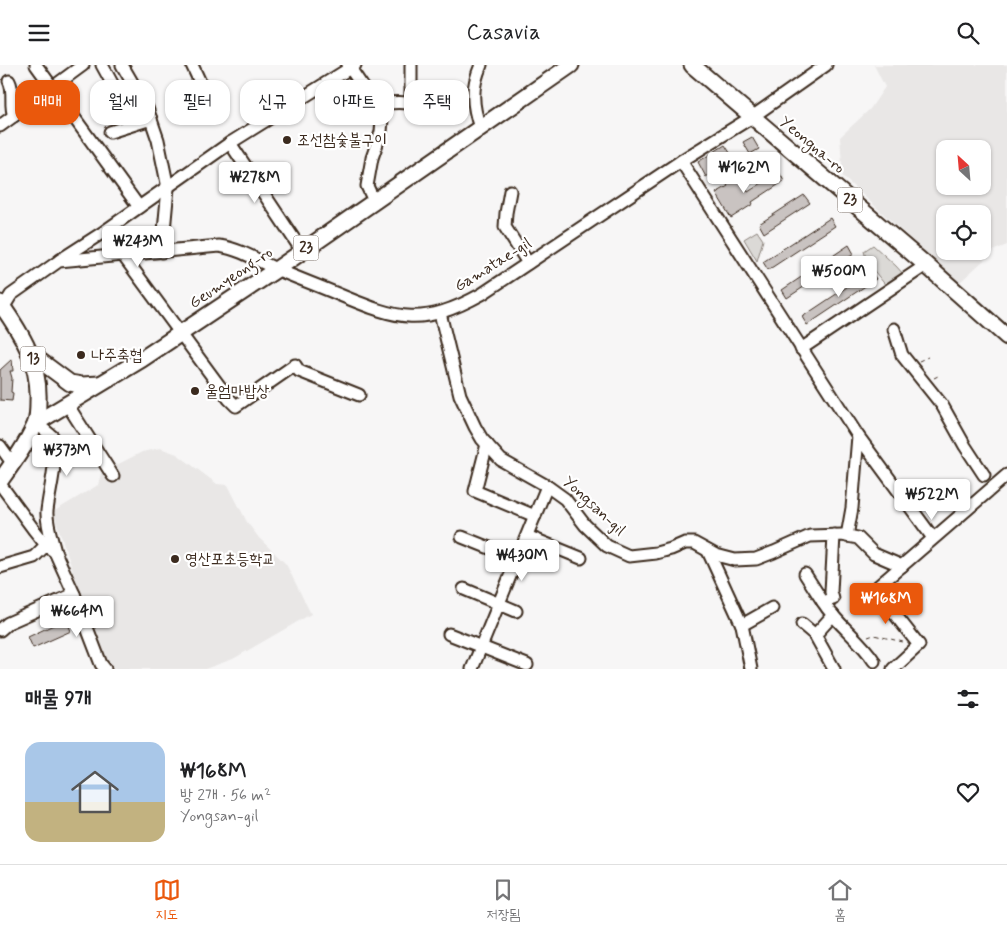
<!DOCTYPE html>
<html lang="ko">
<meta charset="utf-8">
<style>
:root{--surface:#fff;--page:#f6f6f6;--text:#202124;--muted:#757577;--line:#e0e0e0;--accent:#ea580c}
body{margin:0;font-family:Mynerve,"Poor Story",sans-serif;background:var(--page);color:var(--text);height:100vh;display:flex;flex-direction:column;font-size:19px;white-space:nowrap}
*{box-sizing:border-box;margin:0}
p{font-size:16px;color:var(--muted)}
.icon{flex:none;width:28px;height:28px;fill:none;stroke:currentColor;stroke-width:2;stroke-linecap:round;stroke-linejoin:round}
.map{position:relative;height:604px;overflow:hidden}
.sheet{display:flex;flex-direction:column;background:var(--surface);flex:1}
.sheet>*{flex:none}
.banner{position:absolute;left:15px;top:15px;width:500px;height:45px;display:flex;gap:10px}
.needle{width:32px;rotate:334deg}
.tools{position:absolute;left:936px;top:75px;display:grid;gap:10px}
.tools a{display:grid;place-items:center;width:55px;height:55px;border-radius:10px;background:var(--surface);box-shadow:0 1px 4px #0004;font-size:25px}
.price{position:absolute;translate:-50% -42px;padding:0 11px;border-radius:5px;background:#fff;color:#222;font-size:16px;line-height:32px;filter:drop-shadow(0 1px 2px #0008)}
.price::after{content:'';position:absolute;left:50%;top:30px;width:15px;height:11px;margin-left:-8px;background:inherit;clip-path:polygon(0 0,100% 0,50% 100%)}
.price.on{background:var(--accent);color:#fff}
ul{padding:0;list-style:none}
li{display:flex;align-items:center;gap:15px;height:125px;padding:0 25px}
li span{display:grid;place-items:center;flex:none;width:140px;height:100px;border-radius:15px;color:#555}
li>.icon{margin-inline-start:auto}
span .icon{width:60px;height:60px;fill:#fffc;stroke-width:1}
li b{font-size:21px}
h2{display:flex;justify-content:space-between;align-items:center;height:60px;padding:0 25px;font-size:21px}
.pill{padding:0 18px;border-radius:15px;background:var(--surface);box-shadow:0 1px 4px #0004;font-size:18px;line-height:45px}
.pill.on{background:var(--accent);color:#fff}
header{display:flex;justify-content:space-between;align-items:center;height:65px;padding:0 25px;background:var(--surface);font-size:22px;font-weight:600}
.dock{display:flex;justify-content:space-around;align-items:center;height:70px;border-top:1px solid var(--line);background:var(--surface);font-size:14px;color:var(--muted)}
.dock a{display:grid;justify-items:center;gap:2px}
.dock .on{color:var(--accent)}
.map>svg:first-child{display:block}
.built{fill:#e9e7e6;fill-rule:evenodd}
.green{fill:#dbd9d6;stroke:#8b827a}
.building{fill:#c9c3c1;stroke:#3b2a1e}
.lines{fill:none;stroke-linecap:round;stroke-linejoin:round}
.minor-casing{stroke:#3b2a1e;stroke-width:15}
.major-casing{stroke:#3b2a1e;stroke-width:19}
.path{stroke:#3b2a1e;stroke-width:1;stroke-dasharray:4 4;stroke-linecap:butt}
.minor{stroke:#fff;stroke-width:11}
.major{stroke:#fff;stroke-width:15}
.poi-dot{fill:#3b2a1e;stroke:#fff;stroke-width:2}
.labels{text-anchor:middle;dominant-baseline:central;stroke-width:4.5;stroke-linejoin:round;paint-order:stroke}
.shield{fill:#fff;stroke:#766a62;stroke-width:1}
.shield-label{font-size:15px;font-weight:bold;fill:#3b2a1e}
.poi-label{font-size:16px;fill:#3b2a1e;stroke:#fff;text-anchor:start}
.street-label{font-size:16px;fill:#3b2a1e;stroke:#fff}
</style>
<header><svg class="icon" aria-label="menu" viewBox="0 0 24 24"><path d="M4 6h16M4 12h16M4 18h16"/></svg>Casavia<svg class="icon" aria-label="search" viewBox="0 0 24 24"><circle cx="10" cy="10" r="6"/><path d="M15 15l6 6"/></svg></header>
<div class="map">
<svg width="1007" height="604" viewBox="0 0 1007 604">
<rect width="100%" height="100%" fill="#f7f6f6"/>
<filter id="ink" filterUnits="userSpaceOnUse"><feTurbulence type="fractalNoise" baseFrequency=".02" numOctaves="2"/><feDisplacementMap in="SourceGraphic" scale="10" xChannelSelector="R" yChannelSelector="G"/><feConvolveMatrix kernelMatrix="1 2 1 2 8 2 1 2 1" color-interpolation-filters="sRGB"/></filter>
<g filter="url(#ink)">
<g class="built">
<path d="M 874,0 L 1007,0 L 1007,180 L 995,185 L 959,218 L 843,112 L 840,72 L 870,44 L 885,22 ZM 945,84 L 982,84 L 982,121 L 945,121 ZM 945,149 L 982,149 L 982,186 L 945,186 Z"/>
<path d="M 160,383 L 177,389 L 217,419 L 228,420 L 247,457 L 259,473 L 286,499 L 311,549 L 233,594 L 205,604 L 114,604 L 109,603 L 82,533 L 53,447 L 98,420 L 101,408 L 142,387 Z"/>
</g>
<g class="green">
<path d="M 757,166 L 763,175 L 757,196 L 744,174 Z"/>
<path d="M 873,180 L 896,201 L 905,211 L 887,222 L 867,197 L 864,186 Z"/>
</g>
<g class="building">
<path d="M 752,72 L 759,84 L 750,89 L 743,77 Z"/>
<path d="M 725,80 L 734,94 L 706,112 L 698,97 Z"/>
<path d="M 779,107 L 784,116 L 752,137 L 753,139 L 731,153 L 716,128 L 728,121 L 725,117 L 737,109 L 748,127 Z"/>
<path d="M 804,130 L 810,138 L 764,168 L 759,159 Z"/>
<path d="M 830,153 L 835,161 L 768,205 L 763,197 Z"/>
<path d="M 849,180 L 854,189 L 787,233 L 782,225 Z"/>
<path d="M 871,206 L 876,214 L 807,260 L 802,252 Z"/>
<path d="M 12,294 L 13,306 L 10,306 L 12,313 L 11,327 L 13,328 L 12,336 L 0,335 L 0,305 Z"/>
<path d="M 66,554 L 71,566 L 33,583 L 28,572 Z"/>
</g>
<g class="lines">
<g class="minor-casing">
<g id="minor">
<path d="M 36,0 L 139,142"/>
<path d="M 102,0 L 119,31 L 128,61"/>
<path d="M 122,0 L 147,43 L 158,75 L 168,123 L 162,187"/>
<path d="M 192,0 L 212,43"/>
<path d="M 348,0 L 371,34 L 382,54 L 381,67 L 372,93 L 367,121 L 374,136"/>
<path d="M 411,0 L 411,38"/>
<path d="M 9,16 C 15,27 9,40 14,51"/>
<path d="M 376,42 C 396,33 416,40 437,42"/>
<path d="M 0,61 L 83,0"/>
<path d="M 480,63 C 472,39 471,23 481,0"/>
<path d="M 110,67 L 151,54"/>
<path d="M 230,78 L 302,186"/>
<path d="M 681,96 L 858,371 L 933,473"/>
<path d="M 510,126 L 506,148 L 505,162 L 528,198"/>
<path d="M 105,166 L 229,334 L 236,341 L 295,300 L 299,306 L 359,330"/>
<path d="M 60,195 L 105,166 L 230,78 L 355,0"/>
<path d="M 0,245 L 3,243 L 11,230 L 59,196 L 219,181 C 240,184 257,195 276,204 C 297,213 319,221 340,230 C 400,255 422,262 482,229 L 681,96 L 752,52 L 826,0"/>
<path d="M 440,248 L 460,330 L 475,362 L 482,374 L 501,395 L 547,421 L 565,434 L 585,460 L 607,481 L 629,491 L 656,488 L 671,484 L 685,478 L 694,478 L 716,490 L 735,495 L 756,494 L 774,487 L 810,471 L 842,470 L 858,473 L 874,489 L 902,501"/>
<path d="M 894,264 L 902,290 L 942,340 L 965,381 L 984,410"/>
<path d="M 801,284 L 926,200"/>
<path d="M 67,339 L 113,411"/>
<path d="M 36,358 L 53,372 C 58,398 50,421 47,446 C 46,459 52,474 55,487"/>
<path d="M 487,379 L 475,426 L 535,451"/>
<path d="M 0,381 L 13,399"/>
<path d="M 0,419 L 34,465 L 47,481 L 55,487 L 74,529 L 101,599 L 105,604"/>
<path d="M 834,470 L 831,527 L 833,534 L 823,537 C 837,560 860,574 874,596"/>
<path d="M 527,471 L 581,493"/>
<path d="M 847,471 L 852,443 L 858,371"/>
<path d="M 462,472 L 517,494"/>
<path d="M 708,486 L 742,560 L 751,604"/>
<path d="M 0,502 L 34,492 L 46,480"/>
<path d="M 805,509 L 823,537"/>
<path d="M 464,524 L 516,546"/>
<path d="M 802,559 L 815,570 L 834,604"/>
<path d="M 742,560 L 772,543"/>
<path d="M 0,565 L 8,558 L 74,529"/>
<path d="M 449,569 L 527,600"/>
<path d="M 815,570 L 833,550"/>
<path d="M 472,604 L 547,421"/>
<path d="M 893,604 L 919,580 L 875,524 L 1007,410"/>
</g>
</g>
<g class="major-casing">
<g id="major">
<path d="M 692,0 L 926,200 L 1007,272"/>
<path d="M 0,238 C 22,269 40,298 38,337 C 38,344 38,353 35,360 C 26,380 13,398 0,416"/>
<path d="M 31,289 L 70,318 L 82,320 L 100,319"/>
<path d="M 36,358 L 142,294 L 277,204 L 571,0"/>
</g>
</g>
<g class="path">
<path d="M 919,296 L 928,292"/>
<path d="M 934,313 L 938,311"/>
<path d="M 868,572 L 874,570 L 903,577"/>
</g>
<use href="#minor" class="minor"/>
<use href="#major" class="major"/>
</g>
</g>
<g class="poi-dot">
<circle cx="287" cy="75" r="5"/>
<circle cx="81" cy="290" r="5"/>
<circle cx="195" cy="326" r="5"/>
<circle cx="175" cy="494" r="5"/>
</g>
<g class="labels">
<g class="shield">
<rect x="837.5" y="122.5" width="25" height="25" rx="4"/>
<rect x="293.5" y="170.5" width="25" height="25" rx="4"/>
<rect x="20.5" y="281.5" width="25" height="25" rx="4"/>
</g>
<g class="shield-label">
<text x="850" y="135">23</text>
<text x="306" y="183">23</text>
<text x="33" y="294">13</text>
</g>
<g class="poi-label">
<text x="297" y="75">조선참숯불구이</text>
<text x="91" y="290">나주축협</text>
<text x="205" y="326">울엄마밥상</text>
<text x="185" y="494">영산포초등학교</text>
</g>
<g class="street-label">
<text transform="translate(812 80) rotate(40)">Yeongna-ro</text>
<text transform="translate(493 200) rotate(-32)">Gamatae-gil</text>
<text transform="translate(231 213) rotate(-34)">Geumyeong-ro</text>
<text transform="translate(594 441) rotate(43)">Yongsan-gil</text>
</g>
</g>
</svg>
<div class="tools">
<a><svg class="needle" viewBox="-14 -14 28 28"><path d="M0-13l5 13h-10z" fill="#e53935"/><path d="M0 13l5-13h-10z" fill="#757577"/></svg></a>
<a><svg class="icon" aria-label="locate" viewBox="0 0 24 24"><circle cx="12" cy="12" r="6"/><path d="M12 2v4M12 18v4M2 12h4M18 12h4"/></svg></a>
</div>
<b class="price" style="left:744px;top:129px">₩162M</b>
<b class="price" style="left:255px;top:139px">₩278M</b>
<b class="price" style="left:138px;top:203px">₩243M</b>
<b class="price" style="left:839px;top:233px">₩500M</b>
<b class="price" style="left:67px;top:412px">₩373M</b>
<b class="price" style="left:932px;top:456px">₩522M</b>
<b class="price" style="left:522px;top:517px">₩430M</b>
<b class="price on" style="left:886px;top:560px">₩168M</b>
<b class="price" style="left:77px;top:573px">₩664M</b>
<div class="banner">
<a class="pill on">매매</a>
<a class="pill">월세</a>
<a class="pill">필터</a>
<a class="pill">신규</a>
<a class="pill">아파트</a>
<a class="pill">주택</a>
</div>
</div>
<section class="sheet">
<h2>매물 9개<svg class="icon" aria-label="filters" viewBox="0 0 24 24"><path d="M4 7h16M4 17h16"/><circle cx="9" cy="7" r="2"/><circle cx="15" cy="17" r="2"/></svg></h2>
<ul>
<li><span style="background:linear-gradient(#a9c7e8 60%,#c2b280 0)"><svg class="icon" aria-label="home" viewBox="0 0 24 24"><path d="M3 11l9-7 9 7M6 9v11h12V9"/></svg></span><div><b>₩168M</b><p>방 2개 · 56 m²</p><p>Yongsan-gil</p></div><svg class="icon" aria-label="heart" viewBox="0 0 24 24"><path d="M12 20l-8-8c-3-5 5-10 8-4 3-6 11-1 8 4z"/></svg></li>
</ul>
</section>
<nav class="dock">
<a class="on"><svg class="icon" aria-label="map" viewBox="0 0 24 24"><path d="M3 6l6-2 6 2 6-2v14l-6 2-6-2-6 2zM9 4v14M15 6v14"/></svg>지도</a>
<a><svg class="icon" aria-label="saved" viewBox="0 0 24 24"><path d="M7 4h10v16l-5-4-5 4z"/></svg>저장됨</a>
<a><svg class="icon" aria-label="home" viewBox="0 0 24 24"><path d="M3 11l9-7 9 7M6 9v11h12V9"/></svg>홈</a>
</nav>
